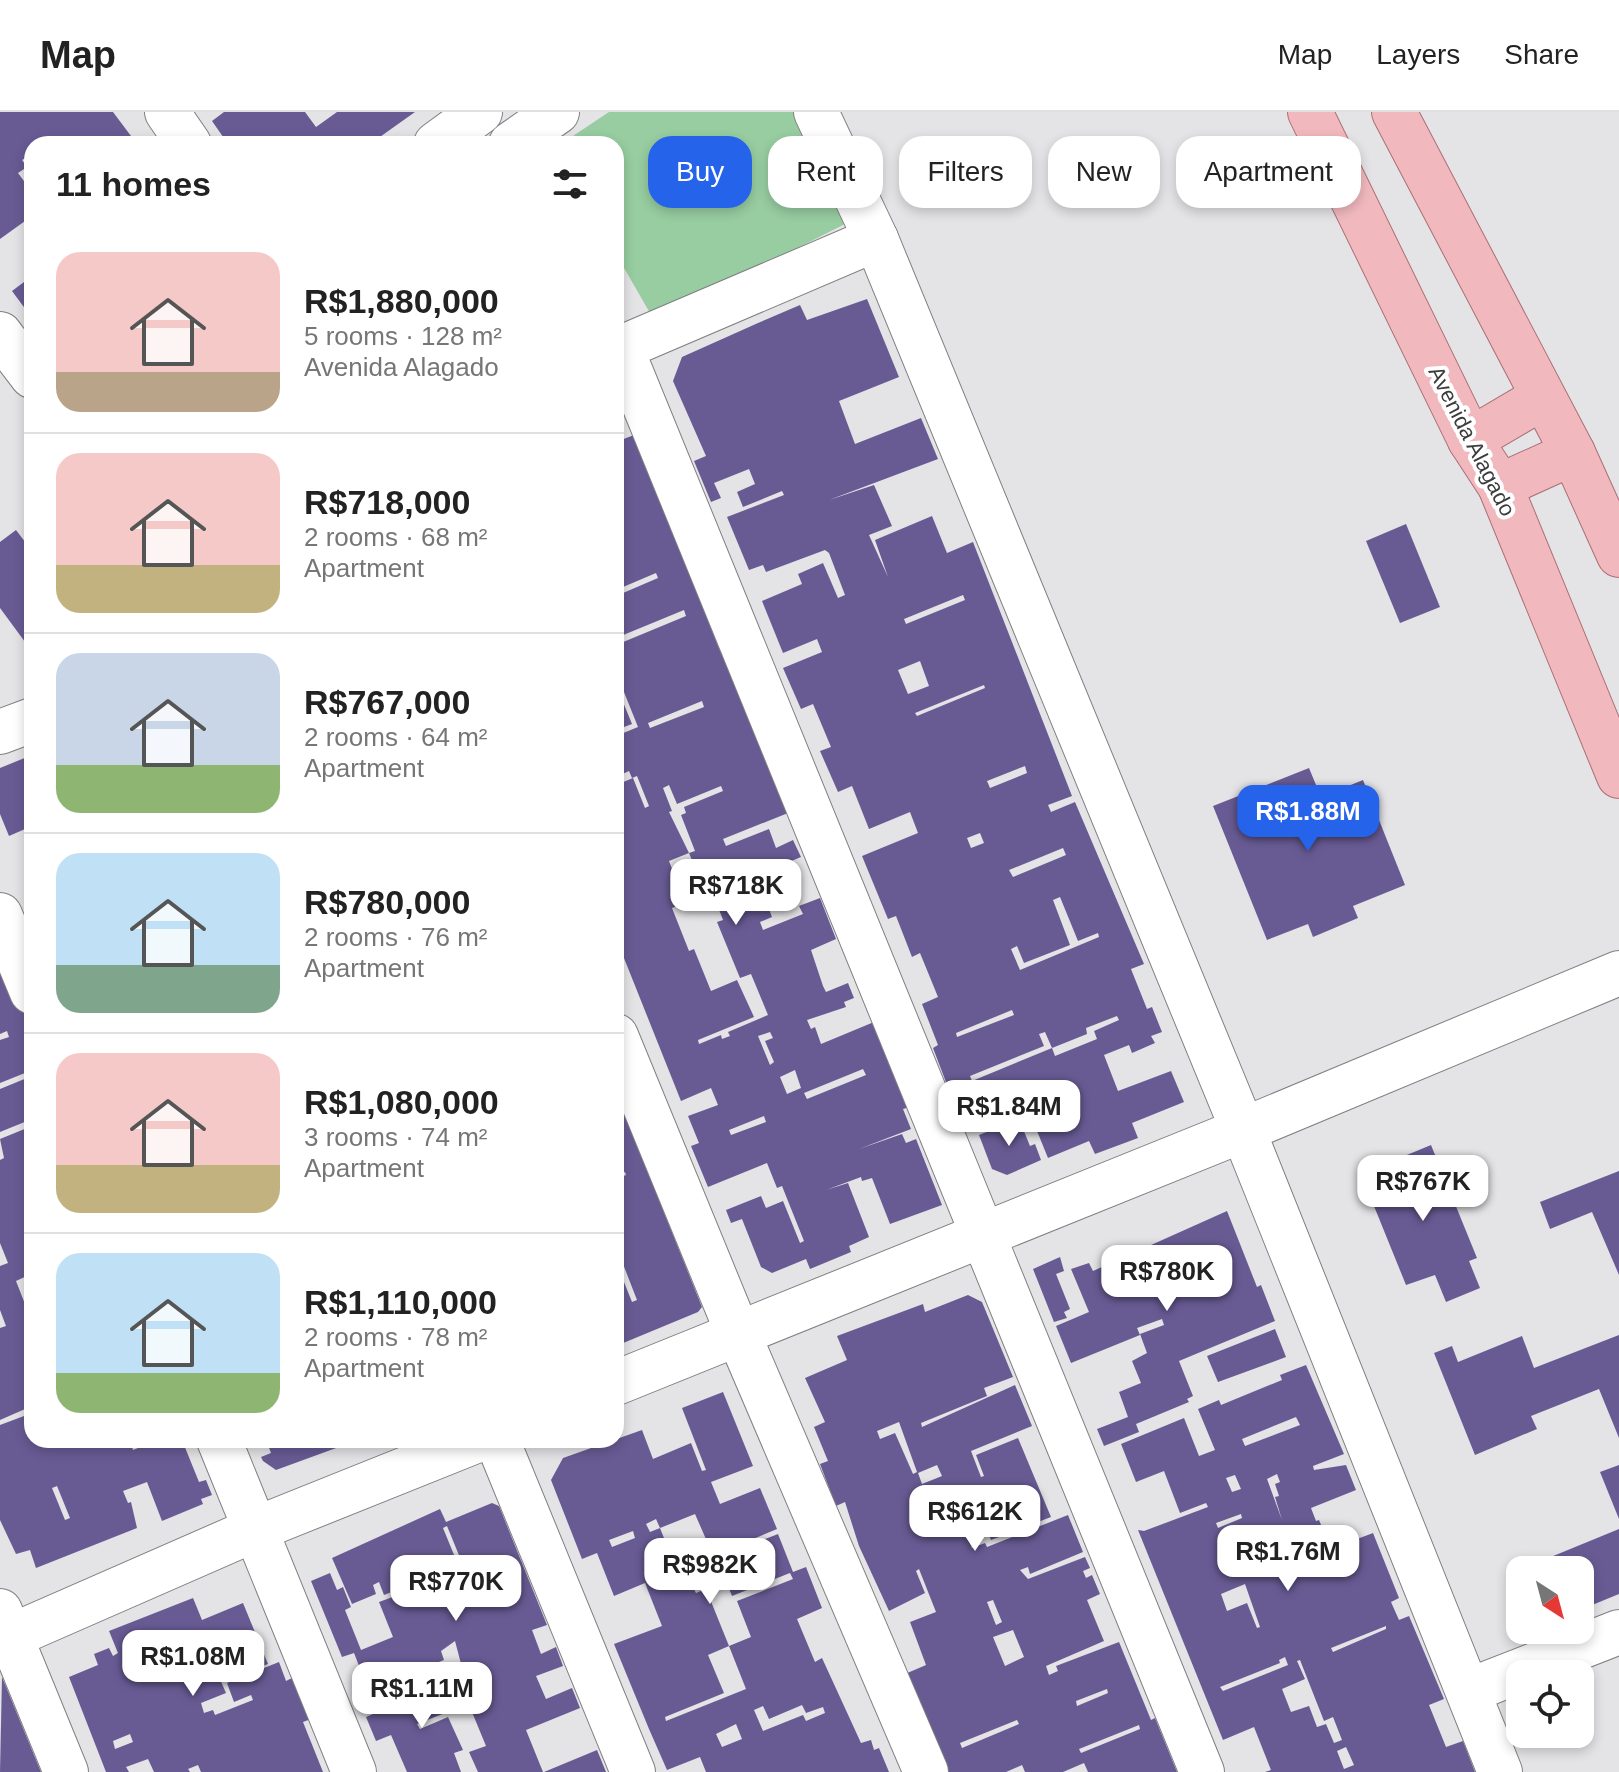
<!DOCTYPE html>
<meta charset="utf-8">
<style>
:root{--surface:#fff;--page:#f2f2f2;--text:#222;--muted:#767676;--line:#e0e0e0;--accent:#2563eb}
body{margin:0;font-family:Helvetica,sans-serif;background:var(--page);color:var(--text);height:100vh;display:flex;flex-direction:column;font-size:30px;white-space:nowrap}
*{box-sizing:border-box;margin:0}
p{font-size:26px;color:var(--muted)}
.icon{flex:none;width:44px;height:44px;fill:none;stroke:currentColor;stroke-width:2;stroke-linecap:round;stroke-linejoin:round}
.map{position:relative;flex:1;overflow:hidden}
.details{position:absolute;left:24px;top:24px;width:600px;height:1312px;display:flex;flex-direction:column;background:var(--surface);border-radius:24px;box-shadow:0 4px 12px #0003}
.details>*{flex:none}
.hud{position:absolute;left:648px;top:24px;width:760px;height:72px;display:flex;gap:16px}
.needle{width:52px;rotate:144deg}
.controls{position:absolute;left:1506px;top:1444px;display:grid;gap:16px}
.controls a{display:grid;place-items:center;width:88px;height:88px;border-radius:16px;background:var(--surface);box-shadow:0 4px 12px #0003;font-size:40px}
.price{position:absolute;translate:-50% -68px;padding:0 18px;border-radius:16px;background:#fff;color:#222;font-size:26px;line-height:52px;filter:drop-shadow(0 2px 4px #0008)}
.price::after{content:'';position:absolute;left:50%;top:48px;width:24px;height:18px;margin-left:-12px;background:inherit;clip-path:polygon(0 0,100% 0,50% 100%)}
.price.current{background:var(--accent);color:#fff}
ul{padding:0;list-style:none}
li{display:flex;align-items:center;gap:24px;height:200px;padding:0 32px}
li+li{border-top:2px solid var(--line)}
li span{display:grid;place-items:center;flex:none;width:224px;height:160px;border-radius:24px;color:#555}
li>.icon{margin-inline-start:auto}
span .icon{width:96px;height:96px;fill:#fffc;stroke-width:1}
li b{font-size:34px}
h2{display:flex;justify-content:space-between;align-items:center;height:96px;padding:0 32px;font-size:34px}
.tag{padding:0 28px;border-radius:24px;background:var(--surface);box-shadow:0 4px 12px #0003;font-size:28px;line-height:72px}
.tag.current{background:var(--accent);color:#fff}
header{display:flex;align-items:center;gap:48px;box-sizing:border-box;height:112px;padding:0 40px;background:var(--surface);border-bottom:2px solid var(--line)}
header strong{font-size:38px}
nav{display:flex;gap:44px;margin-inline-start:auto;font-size:28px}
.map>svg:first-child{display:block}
.green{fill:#97cda1}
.building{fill:#685b94;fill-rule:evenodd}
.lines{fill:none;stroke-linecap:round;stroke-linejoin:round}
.minor-casing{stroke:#807f82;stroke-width:46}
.major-casing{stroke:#ab6f75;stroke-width:46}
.minor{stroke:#fff;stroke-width:44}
.major{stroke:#f1b9be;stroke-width:44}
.labels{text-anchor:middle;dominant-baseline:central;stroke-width:8;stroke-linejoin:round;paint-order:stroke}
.street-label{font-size:22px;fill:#3c3c3d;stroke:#fff}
</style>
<header>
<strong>Map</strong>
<nav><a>Map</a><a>Layers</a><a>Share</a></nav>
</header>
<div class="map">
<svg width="1619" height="1660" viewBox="0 0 1619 1660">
<rect width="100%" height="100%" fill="#e4e3e6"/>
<path class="green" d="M 609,0 L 796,0 L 855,107 L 654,208 L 616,142 L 616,32 L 561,32 Z"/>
<g class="building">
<path d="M 0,0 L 113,0 L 137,32 L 32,32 L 32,42 L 22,48 L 27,55 L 18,61 L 32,80 L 32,104 L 0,127 Z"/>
<path d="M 224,0 L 305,0 L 316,15 L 337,0 L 415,0 L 370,32 L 228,32 L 212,9 Z"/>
<path d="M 32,164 L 32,206 L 12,179 Z"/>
<path d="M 867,187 L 899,265 L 839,289 L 855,332 L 921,306 L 938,347 L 829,388 L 874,373 L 892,414 L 869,423 L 888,465 L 875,428 L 932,404 L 947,441 L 973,430 L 1072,684 L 1048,693 L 1051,700 L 1075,690 L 1144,852 L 1131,857 L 1147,897 L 1152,895 L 1162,920 L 1151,924 L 1155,931 L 1132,941 L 1129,933 L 1104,943 L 1118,979 L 1171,959 L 1184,990 L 1132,1011 L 1138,1026 L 1095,1042 L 1089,1029 L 1048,1046 L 1024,987 L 1015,991 L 1011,981 L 986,992 L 995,1013 L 978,1020 L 959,974 L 949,978 L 933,936 L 938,933 L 922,892 L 938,885 L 920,841 L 912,845 L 896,804 L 888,807 L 862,744 L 918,721 L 910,700 L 869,717 L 852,674 L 838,680 L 820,639 L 831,635 L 813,592 L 801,597 L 783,556 L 822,540 L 817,527 L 783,541 L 762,489 L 802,472 L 798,462 L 823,451 L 838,486 L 845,483 L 829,441 L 825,438 L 766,460 L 763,453 L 749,458 L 727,405 L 784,383 L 782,379 L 743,395 L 737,380 L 755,372 L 749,357 L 714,371 L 721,386 L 711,390 L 694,349 L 706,344 L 673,269 L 682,245 L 758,211 L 800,193 L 807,208 ZM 963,483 L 965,488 L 906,512 L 904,507 ZM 920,549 L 929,574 L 908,582 L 898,558 ZM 984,573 L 985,576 L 917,604 L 915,601 ZM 1025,654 L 1027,661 L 990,676 L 987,669 ZM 980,721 L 984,731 L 971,736 L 967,726 ZM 1063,736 L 1066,743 L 1013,765 L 1009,758 ZM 1060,785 L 1078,829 L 1098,821 L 1099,825 L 1020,858 L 1011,837 L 1017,834 L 1024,851 L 1070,833 L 1053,788 ZM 1012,898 L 1014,903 L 957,925 L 956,921 ZM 1117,904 L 1119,908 L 1094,919 L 1097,927 L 1055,944 L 1052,936 L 972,969 L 970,964 L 1044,934 L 1039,922 L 1045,920 L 1052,936 L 1087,922 L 1086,916 Z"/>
<path d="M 634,323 L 705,489 L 701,491 L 718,534 L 793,699 L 723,727 L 726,734 L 769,717 L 776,736 L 793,728 L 801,745 L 770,758 L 778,779 L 764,784 L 772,805 L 760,810 L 763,818 L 803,802 L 799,794 L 820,786 L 836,827 L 811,838 L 823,874 L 826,880 L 848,871 L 854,886 L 844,890 L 846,895 L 807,908 L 811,917 L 815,915 L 821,932 L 874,910 L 910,995 L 903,997 L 911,1017 L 859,1037 L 902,1022 L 906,1031 L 916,1027 L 942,1093 L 890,1112 L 872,1066 L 862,1069 L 861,1065 L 826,1078 L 848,1071 L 869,1125 L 849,1134 L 851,1140 L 810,1157 L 806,1147 L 772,1161 L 761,1155 L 742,1107 L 731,1111 L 726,1098 L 761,1084 L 766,1096 L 783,1089 L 800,1131 L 804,1129 L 782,1074 L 777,1076 L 767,1051 L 708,1075 L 691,1034 L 699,1031 L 688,1004 L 718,993 L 711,976 L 681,989 L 616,826 L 616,673 L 633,666 L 645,696 L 649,694 L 637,664 L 632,666 L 629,659 L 616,665 L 616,624 L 638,615 L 616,560 L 616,533 L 686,504 L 684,498 L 616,526 L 616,484 L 658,466 L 656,461 L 616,478 L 616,330 ZM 702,589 L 704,595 L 650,616 L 648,611 ZM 669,673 L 677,692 L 721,674 L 723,679 L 684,695 L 686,701 L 681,703 L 695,739 L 689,741 L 669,700 L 672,699 L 663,676 ZM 689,741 L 712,797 L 718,795 L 723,808 L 717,810 L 740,866 L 751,862 L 768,903 L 728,920 L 730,924 L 722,927 L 721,923 L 699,932 L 698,928 L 754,905 L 737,868 L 711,879 L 694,837 L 689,839 L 672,796 L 685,791 L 669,749 ZM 770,920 L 773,926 L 765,929 L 774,950 L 770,953 L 758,924 ZM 863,957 L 866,963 L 807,987 L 804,981 ZM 795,958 L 801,976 L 787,982 L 780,965 ZM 764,1004 L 766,1010 L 731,1023 L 729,1018 Z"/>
<path d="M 1406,412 L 1440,495 L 1400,511 L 1366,429 Z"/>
<path d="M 16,418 L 32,439 L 32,532 L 28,534 L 0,496 L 0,430 Z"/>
<path d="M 616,573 L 632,612 L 616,618 Z"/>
<path d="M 32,643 L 32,714 L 9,724 L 0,702 L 0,656 Z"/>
<path d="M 1309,656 L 1321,685 L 1363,668 L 1405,773 L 1353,794 L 1358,806 L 1313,825 L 1308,812 L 1267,828 L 1213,694 Z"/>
<path d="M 0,841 L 32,919 L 32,1007 L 0,1020 L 0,977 L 27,966 L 25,961 L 0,971 L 0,928 L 9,925 L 7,919 L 0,922 Z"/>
<path d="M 616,964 L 668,1091 L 661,1093 L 702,1195 L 698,1200 L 616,1234 L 616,1150 L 632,1190 L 637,1188 L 616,1134 L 616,1067 L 626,1063 L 625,1060 L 616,1063 Z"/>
<path d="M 1019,1007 L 1030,1034 L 1035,1032 L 1041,1048 L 1007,1063 L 992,1057 L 979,1023 Z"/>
<path d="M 32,1014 L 32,1170 L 29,1163 L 16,1169 L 32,1210 L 24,1216 L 32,1238 L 32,1294 L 0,1308 L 0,1216 L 6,1214 L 0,1198 L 0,1154 L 8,1151 L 0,1131 L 0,1048 L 4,1046 L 0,1027 Z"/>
<path d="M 1431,1033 L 1477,1146 L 1469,1149 L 1480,1176 L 1446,1190 L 1435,1163 L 1406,1173 L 1361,1062 Z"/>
<path d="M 1619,1059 L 1619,1163 L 1592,1100 L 1550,1117 L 1540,1090 Z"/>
<path d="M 1227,1099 L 1257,1175 L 1261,1173 L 1275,1209 L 1179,1249 L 1193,1284 L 1187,1287 L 1189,1290 L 1136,1312 L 1139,1320 L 1104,1334 L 1097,1317 L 1128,1305 L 1119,1280 L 1141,1271 L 1132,1249 L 1147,1241 L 1140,1222 L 1164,1213 L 1162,1207 L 1137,1216 L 1140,1223 L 1071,1251 L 1056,1214 L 1089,1200 L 1071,1157 L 1089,1151 L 1093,1159 Z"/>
<path d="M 1060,1145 L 1064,1159 L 1056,1162 L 1070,1197 L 1064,1200 L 1067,1206 L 1054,1210 L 1033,1157 Z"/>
<path d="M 968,1183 L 982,1190 L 1013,1265 L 984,1276 L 987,1284 L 921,1311 L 922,1315 L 1015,1273 L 1032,1314 L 971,1339 L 981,1365 L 984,1364 L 976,1343 L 1018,1326 L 1051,1405 L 991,1428 L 974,1387 L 950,1397 L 955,1411 L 961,1409 L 972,1436 L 985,1431 L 987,1435 L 1068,1403 L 1083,1440 L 1030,1462 L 1028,1455 L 1020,1458 L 1028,1467 L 1085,1445 L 1090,1456 L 1083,1459 L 1086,1466 L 1092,1463 L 1100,1482 L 1087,1488 L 1104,1529 L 1046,1554 L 1049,1563 L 1058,1559 L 1056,1554 L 1119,1530 L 1151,1608 L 1155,1606 L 1177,1660 L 1088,1660 L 1084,1651 L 1063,1660 L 1025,1660 L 1022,1653 L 1006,1660 L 943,1660 L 905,1562 L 926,1553 L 910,1510 L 936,1500 L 919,1457 L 916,1459 L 925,1481 L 889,1499 L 859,1434 L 845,1390 L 836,1394 L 820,1352 L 828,1349 L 814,1315 L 825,1310 L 805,1266 L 847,1248 L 837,1224 L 923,1192 L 925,1200 ZM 899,1310 L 917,1360 L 913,1362 L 895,1321 L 880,1327 L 877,1319 ZM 937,1353 L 942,1364 L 922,1372 L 918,1361 ZM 993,1488 L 1002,1510 L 996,1513 L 987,1490 ZM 1013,1518 L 1024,1545 L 1005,1554 L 993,1525 ZM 1107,1577 L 1108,1581 L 1077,1594 L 1076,1589 ZM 1017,1608 L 1019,1612 L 962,1636 L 960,1631 ZM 1139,1613 L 1140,1617 L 1081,1641 L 1079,1637 Z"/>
<path d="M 1275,1217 L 1286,1245 L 1218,1270 L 1207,1244 Z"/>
<path d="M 1619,1223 L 1619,1326 L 1599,1277 L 1531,1304 L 1537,1317 L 1475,1343 L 1434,1241 L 1452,1234 L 1458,1250 L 1522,1224 L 1534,1256 Z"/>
<path d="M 1306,1253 L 1344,1342 L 1313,1354 L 1314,1358 L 1346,1353 L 1356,1378 L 1311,1396 L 1316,1409 L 1319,1408 L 1331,1437 L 1373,1421 L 1399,1486 L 1391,1490 L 1399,1508 L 1409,1504 L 1444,1587 L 1429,1593 L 1446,1635 L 1463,1629 L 1475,1660 L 1265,1660 L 1271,1658 L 1254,1615 L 1223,1628 L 1138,1418 L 1144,1419 L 1208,1395 L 1206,1391 L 1180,1401 L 1164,1359 L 1136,1370 L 1121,1332 L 1184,1306 L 1199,1344 L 1215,1338 L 1198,1297 L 1219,1288 L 1221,1293 L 1282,1268 L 1280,1263 ZM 1296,1305 L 1300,1313 L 1245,1334 L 1242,1327 ZM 1277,1362 L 1280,1370 L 1275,1372 L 1279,1384 L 1275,1385 L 1282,1408 L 1267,1367 ZM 1235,1363 L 1241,1377 L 1232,1380 L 1226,1366 ZM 1241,1402 L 1242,1406 L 1218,1416 L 1216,1411 ZM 1245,1472 L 1260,1515 L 1257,1516 L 1247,1491 L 1227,1499 L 1221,1482 ZM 1386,1514 L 1386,1517 L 1333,1540 L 1331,1536 ZM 1285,1545 L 1288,1553 L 1223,1579 L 1220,1575 L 1280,1551 L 1279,1548 ZM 1300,1548 L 1324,1609 L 1333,1605 L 1342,1628 L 1334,1631 L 1326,1612 L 1317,1615 L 1309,1594 L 1291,1600 L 1282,1577 L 1305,1567 L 1297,1549 ZM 1346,1635 L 1354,1653 L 1344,1657 L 1337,1639 Z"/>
<path d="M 723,1280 L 753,1354 L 711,1370 L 720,1392 L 760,1376 L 777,1417 L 695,1451 L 704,1471 L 693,1475 L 696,1481 L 706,1477 L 729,1534 L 751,1525 L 737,1489 L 793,1467 L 790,1461 L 732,1484 L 717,1446 L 778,1422 L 793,1460 L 806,1455 L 822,1496 L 797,1507 L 815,1550 L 822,1546 L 861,1631 L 871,1628 L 874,1638 L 879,1636 L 889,1660 L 706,1660 L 700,1645 L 667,1658 L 649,1617 L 614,1532 L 662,1514 L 645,1471 L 614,1484 L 597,1441 L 582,1447 L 551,1368 L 563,1346 L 642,1318 L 653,1347 L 691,1331 L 702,1359 L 706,1358 L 682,1296 ZM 695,1402 L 709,1434 L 692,1441 L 695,1451 L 677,1459 L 660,1416 ZM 656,1407 L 660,1416 L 650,1420 L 646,1412 ZM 633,1419 L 635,1426 L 612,1435 L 609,1428 ZM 729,1534 L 746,1577 L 666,1609 L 665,1605 L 724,1581 L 708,1543 ZM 802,1593 L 806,1601 L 823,1595 L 825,1601 L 806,1609 L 803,1603 L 763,1619 L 754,1598 L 763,1594 L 769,1607 ZM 736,1612 L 742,1627 L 722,1635 L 716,1622 Z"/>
<path d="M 32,1301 L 32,1328 L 130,1328 L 133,1338 L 158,1328 L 182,1328 L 199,1370 L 206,1368 L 212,1383 L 201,1387 L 203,1392 L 162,1409 L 147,1370 L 123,1379 L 128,1391 L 131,1390 L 137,1416 L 36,1456 L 30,1438 L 16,1442 L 0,1408 L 0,1313 ZM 57,1374 L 70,1406 L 65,1408 L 52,1376 Z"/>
<path d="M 266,1328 L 358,1328 L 276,1358 L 263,1349 L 261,1345 L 271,1341 Z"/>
<path d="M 1619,1353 L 1619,1407 L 1600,1360 Z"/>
<path d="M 492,1391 L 499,1394 L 547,1513 L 532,1518 L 541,1542 L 556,1535 L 563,1554 L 536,1564 L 546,1587 L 572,1576 L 580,1596 L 526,1618 L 543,1660 L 478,1660 L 469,1640 L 486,1634 L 458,1566 L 464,1563 L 455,1529 L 441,1539 L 444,1548 L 408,1562 L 382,1570 L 378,1558 L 363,1564 L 354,1541 L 342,1545 L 311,1469 L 330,1461 L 337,1478 L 343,1475 L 351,1495 L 345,1498 L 361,1538 L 393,1525 L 379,1490 L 409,1479 L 407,1474 L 384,1483 L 379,1470 L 373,1473 L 376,1482 L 352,1492 L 332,1446 L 440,1397 L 446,1410 ZM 447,1414 L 463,1453 L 459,1455 L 443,1416 Z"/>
<path d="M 1619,1417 L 1619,1482 L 1580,1498 L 1580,1458 L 1519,1458 Z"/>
<path d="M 193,1486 L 202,1508 L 243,1491 L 268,1552 L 225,1568 L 214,1540 L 209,1542 L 226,1581 L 201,1591 L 204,1601 L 213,1598 L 215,1603 L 253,1588 L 251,1583 L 234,1590 L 227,1571 L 279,1550 L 286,1569 L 294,1565 L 311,1607 L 303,1610 L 323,1660 L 201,1660 L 198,1653 L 188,1657 L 190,1660 L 154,1660 L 148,1647 L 126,1655 L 129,1660 L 106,1660 L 69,1565 L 98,1553 L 94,1542 L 109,1536 L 113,1544 L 118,1541 L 109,1519 ZM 130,1622 L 133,1630 L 115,1637 L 113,1629 Z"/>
<path d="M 2,1565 L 41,1660 L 0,1660 Z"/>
<path d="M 453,1568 L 463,1594 L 417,1612 L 420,1617 L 448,1605 L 463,1638 L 454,1641 L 461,1660 L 407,1660 L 391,1623 L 376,1629 L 366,1605 Z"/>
<path d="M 597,1638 L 606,1660 L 544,1660 Z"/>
</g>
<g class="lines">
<g class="minor-casing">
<g id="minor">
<path d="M 167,0 L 189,32"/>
<path d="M 816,0 L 876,127 L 1243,1018 L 1500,1660"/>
<path d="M 436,32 L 480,0"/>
<path d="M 511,32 L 557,0"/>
<path d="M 876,127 L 621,236 L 1202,1660"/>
<path d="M 0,222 L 32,264"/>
<path d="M 0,620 L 32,608"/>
<path d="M 0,803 L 32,880"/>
<path d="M 616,924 L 737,1219 L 926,1660"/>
<path d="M 616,1271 L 1243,1018 L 1619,861"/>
<path d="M 219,1328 L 354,1660"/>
<path d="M 497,1328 L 633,1660"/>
<path d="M 0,1499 L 66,1660"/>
<path d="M 0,1529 L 256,1417 L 478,1328"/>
<path d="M 1468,1579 L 1619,1520"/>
</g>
</g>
<g class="major-casing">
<g id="major">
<path d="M 1310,0 L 1470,328 L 1500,374 L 1619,664"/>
<path d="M 1394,0 L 1573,341 L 1619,443"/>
<path d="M 1470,328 L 1543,285"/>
<path d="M 1500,374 L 1573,341"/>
</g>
</g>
<use href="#minor" class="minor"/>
<use href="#major" class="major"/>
</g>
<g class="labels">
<g class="street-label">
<text transform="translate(1472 329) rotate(63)">Avenida Alagado</text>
</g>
</g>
</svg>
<div class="controls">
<a><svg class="needle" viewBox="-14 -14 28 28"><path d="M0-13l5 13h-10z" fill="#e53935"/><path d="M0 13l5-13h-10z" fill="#767676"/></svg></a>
<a><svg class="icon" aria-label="locate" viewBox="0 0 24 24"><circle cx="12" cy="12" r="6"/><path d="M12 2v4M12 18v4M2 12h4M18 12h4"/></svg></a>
</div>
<b class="price current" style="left:1308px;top:741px">R$1.88M</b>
<b class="price" style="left:736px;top:815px">R$718K</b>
<b class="price" style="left:1009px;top:1036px">R$1.84M</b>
<b class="price" style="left:1423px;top:1111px">R$767K</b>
<b class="price" style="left:1167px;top:1201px">R$780K</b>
<b class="price" style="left:975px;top:1441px">R$612K</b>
<b class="price" style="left:1288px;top:1481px">R$1.76M</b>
<b class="price" style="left:710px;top:1494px">R$982K</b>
<b class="price" style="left:456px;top:1511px">R$770K</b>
<b class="price" style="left:193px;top:1586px">R$1.08M</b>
<b class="price" style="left:422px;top:1618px">R$1.11M</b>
<div class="hud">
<a class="tag current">Buy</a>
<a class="tag">Rent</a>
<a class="tag">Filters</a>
<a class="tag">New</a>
<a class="tag">Apartment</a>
</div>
<section class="details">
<h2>11 homes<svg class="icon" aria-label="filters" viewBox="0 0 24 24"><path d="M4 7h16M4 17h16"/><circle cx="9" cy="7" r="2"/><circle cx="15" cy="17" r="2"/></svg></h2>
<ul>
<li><span style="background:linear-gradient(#f6c9c9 75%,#b9a48a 0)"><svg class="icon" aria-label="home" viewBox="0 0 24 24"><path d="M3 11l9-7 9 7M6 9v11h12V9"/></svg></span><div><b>R$1,880,000</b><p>5 rooms · 128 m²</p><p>Avenida Alagado</p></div></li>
<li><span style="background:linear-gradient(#f6c9c9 70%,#c2b280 0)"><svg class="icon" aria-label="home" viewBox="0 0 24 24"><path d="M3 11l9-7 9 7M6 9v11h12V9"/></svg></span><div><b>R$718,000</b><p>2 rooms · 68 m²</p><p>Apartment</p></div></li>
<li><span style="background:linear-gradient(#c9d6e8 70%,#8fb573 0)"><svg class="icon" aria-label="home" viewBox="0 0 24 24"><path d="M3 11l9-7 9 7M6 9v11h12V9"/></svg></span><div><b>R$767,000</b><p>2 rooms · 64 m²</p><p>Apartment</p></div></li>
<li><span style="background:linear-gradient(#bfe0f5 70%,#7fa58c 0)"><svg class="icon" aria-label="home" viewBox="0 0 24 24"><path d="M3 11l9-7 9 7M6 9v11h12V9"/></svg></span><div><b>R$780,000</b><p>2 rooms · 76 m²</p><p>Apartment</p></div></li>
<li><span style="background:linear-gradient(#f6c9c9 70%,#c2b280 0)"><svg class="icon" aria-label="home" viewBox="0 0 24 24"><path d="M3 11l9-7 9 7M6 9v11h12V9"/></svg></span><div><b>R$1,080,000</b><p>3 rooms · 74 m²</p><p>Apartment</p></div></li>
<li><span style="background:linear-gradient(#bfe0f5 75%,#8fb573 0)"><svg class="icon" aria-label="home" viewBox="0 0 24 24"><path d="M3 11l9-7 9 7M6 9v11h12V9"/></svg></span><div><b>R$1,110,000</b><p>2 rooms · 78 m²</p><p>Apartment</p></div></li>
</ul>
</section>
</div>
